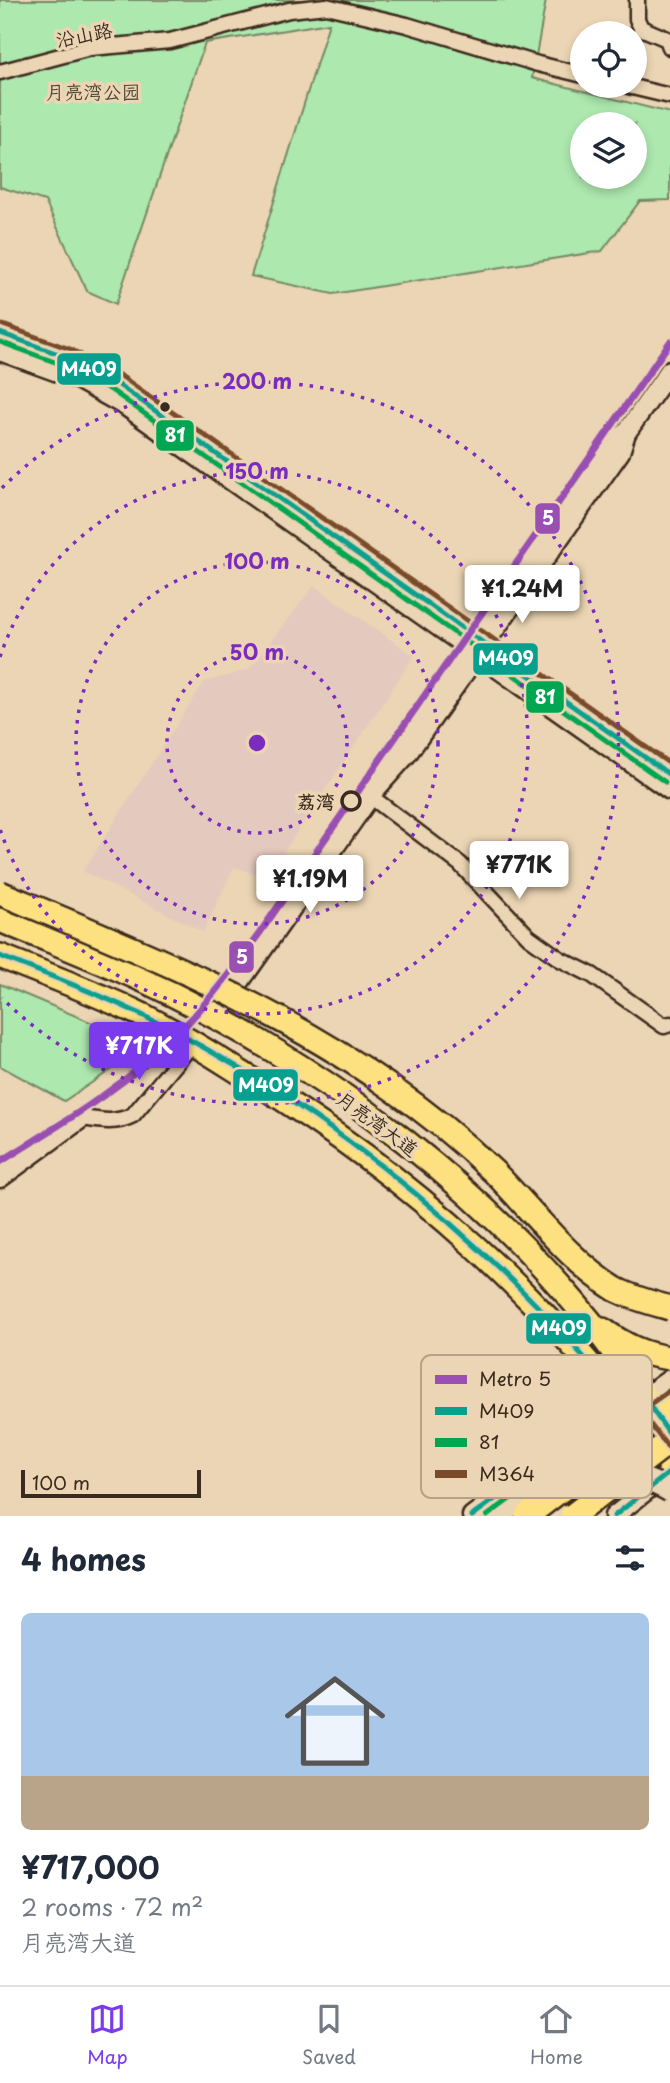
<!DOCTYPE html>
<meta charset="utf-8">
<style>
:root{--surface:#fff;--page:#f6f6f7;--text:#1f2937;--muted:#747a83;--line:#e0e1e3;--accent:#7c3aed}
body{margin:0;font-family:"Playpen Sans","LXGW WenKai TC",sans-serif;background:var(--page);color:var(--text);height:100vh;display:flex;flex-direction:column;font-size:26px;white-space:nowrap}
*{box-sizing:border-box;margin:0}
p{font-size:23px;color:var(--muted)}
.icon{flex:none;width:38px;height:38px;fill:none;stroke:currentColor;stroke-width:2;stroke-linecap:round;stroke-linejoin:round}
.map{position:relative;height:1516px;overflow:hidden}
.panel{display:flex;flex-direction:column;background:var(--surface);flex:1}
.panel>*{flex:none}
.fabs{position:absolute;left:570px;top:21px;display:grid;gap:14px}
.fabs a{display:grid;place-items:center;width:77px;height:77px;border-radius:50%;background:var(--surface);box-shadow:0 4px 10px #0003;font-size:35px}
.scale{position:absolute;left:21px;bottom:18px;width:180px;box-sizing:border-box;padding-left:7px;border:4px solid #3b2a1e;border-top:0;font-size:19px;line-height:24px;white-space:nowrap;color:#3b2a1e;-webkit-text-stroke:5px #ebd5b4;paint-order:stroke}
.price{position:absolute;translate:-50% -60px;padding:0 16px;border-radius:7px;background:#fff;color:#222;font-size:23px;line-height:46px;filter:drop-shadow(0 2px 4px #0008)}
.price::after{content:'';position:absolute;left:50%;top:42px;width:21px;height:16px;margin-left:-10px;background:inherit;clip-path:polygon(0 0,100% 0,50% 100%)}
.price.selected{background:var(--accent);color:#fff}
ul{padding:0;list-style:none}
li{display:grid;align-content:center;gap:14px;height:371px;padding:0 21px}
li+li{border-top:2px solid var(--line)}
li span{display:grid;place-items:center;height:217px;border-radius:10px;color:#555}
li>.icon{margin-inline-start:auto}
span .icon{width:126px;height:126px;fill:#fffc;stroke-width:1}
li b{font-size:30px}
h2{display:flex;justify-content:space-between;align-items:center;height:84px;padding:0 21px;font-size:30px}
.tabs{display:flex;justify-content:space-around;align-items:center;height:98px;border-top:2px solid var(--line);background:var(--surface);font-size:19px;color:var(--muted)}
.tabs a{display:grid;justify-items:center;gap:4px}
.tabs .selected{color:var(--accent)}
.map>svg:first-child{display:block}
.built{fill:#e4c9be}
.green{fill:#ade8ae;stroke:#748966;stroke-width:2;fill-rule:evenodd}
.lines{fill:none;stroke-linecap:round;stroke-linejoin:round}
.minor-casing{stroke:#3b2a1e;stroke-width:19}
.tertiary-casing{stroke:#3b2a1e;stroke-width:23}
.primary-casing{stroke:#3b2a1e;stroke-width:28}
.minor{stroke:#ebd5b4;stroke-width:14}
.tertiary{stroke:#ebd5b4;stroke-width:18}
.primary{stroke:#fde080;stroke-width:23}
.secondary-bridge-casing{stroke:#3b2a1e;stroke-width:26;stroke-linecap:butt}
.primary-bridge-casing{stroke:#3b2a1e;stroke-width:28;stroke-linecap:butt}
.secondary-bridge{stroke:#ebd5b4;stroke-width:21}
.primary-bridge{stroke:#fde080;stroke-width:23}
.bus-1-casing{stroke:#ebd5b4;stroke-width:10}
.bus-2-casing{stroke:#ebd5b4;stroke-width:10}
.bus-3-casing{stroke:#ebd5b4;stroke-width:10}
.bus-1{stroke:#07a08f;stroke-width:5}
.bus-2{stroke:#00a651;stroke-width:5}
.bus-3{stroke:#7a4b2a;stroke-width:5}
.metro-1-casing{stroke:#ebd5b4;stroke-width:12}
.metro-1{stroke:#9950b2;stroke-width:7}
.ring{fill:none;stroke:#7b2cbf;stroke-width:3.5;stroke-dasharray:3.5 7}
.bus-dot{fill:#3b2a1e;stroke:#ebd5b4;stroke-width:2.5}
.stop-dot{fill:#ebd5b4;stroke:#3b2a1e;stroke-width:3.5}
.labels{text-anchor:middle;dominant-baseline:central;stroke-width:7;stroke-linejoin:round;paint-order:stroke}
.street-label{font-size:19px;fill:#3b2a1e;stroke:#ebd5b4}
.park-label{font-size:19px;fill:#4c4634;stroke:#ebd5b4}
.stop-label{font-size:19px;font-weight:bold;fill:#3b2a1e;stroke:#ebd5b4;text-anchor:end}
.key{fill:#ebd5b4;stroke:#b6a287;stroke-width:2}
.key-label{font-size:19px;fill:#3b2a1e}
.centre{fill:#7b2cbf;stroke:#ebd5b4;stroke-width:3.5}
.ring-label{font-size:21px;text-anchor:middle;font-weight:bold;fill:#7b2cbf;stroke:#ebd5b4;stroke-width:7;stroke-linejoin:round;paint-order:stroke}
.line-badge{stroke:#ebd5b4;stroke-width:2.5}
.badge-label{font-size:19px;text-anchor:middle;font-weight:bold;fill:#fff}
</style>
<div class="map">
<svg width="670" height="1516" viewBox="0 0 670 1516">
<rect width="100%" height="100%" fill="#ebd5b4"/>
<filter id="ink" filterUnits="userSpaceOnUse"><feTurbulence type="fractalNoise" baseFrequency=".0143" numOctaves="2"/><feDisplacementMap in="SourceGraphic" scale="14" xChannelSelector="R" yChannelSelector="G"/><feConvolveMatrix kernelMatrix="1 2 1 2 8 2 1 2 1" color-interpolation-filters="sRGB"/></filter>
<g filter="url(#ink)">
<path class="built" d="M 314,586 L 414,656 L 266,878 L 234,867 L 203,932 L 83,871 L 204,682 L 248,670 Z"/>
<g class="green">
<path d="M 0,0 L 546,0 L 532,78 L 670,113 L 670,200 L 640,201 L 602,251 L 333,294 L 251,276 L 329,23 L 205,43 L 116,304 L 87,291 L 45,201 L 0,187 ZM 583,124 L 635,124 L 635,177 L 583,177 Z"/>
<path d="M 0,984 L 147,1046 L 64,1101 L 0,1066 Z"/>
</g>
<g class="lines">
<g class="minor-casing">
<g id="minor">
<path d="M 637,0 L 637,19 L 641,28 L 667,39 L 670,47"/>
<path d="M 0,72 L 90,48 L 170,41 L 289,10 L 326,6 L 407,25 L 538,64 L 583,75"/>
<path d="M 628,86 L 670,96"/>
<path d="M 370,796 L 460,864 L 529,937 L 560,959 L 592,975 L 664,1026 L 670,1024"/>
<path d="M 82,1118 C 101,1121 116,1124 133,1115 L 193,1043"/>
</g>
</g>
<g class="tertiary-casing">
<g id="tertiary">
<path d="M 0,333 L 67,357 L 116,383 L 670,775"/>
<path d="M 0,351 L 77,379 L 127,407 L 670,790"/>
<path d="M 384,770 L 397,747 L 609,445 L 626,433"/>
<path d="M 215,1017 L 374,791 L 407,754 L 620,452 L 626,433 L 670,370"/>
<path d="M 0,1178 L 82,1118"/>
<path d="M 472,1516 L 592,1427 L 628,1409 L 670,1379"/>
<path d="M 614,1516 L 670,1472"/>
</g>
</g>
<g class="primary-casing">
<g id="primary">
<path d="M 0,920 C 57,944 115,965 170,993 C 336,1076 489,1192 604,1339 C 628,1370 648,1403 670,1435"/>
<path d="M 0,956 C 47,975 96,993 142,1015 C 175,1032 207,1051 238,1071 C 414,1177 547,1300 670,1464"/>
<path d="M 603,1330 C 624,1345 644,1355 670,1358"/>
</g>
</g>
<use href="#minor" class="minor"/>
<use href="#tertiary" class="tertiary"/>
<use href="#primary" class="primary"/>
<g class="secondary-bridge-casing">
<path id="secondary-bridge" d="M 498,1516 C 553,1474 606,1455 670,1491"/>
</g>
<g class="primary-bridge-casing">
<g id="primary-bridge">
<path d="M 0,893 C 135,949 267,1001 387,1085 C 425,1111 461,1140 494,1172 C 533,1211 568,1260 615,1289 C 632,1298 652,1303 670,1308"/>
<path d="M 527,1516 L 670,1406"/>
<path d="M 572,1516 L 670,1441"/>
</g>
</g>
<use href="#secondary-bridge" class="secondary-bridge"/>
<use href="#primary-bridge" class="primary-bridge"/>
<g class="bus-1-casing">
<g id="bus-1">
<path d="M 0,333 L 67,357 L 116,383 L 670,775"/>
<path d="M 0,956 C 47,975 96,992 142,1015 C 292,1089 428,1193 544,1313 C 574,1344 600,1377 628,1409 L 592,1427 L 472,1516"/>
<path d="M 621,1364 L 670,1435"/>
<path d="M 614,1516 L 670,1472"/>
</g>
</g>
<g class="bus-2-casing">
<g id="bus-2">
<path d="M 0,342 L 63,365 L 111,390 L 665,782"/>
<path d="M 487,1516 L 597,1434 L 633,1416 L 670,1390"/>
</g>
</g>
<g class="bus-3-casing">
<g id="bus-3">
<path d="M 3,325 L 70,349 L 121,376 L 670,764"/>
<path d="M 670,1390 L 640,1411 L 670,1450"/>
</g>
</g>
<use href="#bus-1" class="bus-1"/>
<use href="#bus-2" class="bus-2"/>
<use href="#bus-3" class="bus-3"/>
<g class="metro-1-casing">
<path id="metro-1" d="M 0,1162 C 53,1129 107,1097 154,1056 C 195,1020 227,977 259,934 L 670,342"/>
</g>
<use href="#metro-1" class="metro-1"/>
</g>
</g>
<g class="ring">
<circle cx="257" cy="743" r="90"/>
<circle cx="257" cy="743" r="181"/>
<path d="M0 657A271 271 0 1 1 0 829"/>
<path d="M2 488A361 361 0 1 1 2 998"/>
</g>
<circle class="bus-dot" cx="165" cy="407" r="6"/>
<circle class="stop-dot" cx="351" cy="801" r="9"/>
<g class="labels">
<g class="street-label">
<text transform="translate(84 34) rotate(-11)">沿山路</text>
<text transform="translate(378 1123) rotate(36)">月亮湾大道</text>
</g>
<g class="park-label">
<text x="93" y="91">月亮湾公园</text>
</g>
<g class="stop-label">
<text x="335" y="801">荔湾</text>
</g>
</g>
<rect x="421" y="1355" width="231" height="143" rx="10" class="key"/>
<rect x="435" y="1375" width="32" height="9" fill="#9950b2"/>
<rect x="435" y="1407" width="32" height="8" fill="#07a08f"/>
<rect x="435" y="1438" width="32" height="9" fill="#00a651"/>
<rect x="435" y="1470" width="32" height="8" fill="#7a4b2a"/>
<g class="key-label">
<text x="479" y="1386">Metro 5</text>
<text x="479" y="1418">M409</text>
<text x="479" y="1449">81</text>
<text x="479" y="1481">M364</text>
</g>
<circle cx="257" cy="743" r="10" class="centre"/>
<g class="ring-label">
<text x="257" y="389">200 m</text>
<text x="257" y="479">150 m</text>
<text x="257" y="569">100 m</text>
<text x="257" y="660">50 m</text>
</g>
<g class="line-badge">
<rect x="56" y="352" width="66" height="34" rx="7" fill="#07a08f"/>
<rect x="155" y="419" width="40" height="33" rx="7" fill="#00a651"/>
<rect x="534" y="502" width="27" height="33" rx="7" fill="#9950b2"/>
<rect x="472" y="642" width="67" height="34" rx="7" fill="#07a08f"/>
<rect x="525" y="680" width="40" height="34" rx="7" fill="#00a651"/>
<rect x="228" y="940" width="27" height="34" rx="7" fill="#9950b2"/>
<rect x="232" y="1068" width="67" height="34" rx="7" fill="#07a08f"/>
<rect x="525" y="1312" width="67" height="33" rx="7" fill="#07a08f"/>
</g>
<g class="badge-label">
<text x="89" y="376">M409</text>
<text x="175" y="442">81</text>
<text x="548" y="525">5</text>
<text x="506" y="665">M409</text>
<text x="545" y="704">81</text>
<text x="242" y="964">5</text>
<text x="266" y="1092">M409</text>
<text x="559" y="1335">M409</text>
</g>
</svg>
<div class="fabs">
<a><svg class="icon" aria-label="locate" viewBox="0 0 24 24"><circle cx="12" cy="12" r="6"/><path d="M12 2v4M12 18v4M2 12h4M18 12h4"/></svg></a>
<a><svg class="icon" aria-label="layers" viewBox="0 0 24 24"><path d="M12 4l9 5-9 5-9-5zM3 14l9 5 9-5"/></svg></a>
</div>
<div class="scale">100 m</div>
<b class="price" style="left:522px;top:625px">¥1.24M</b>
<b class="price" style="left:519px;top:901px">¥771K</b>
<b class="price" style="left:310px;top:915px">¥1.19M</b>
<b class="price selected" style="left:139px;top:1082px">¥717K</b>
</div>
<section class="panel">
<h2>4 homes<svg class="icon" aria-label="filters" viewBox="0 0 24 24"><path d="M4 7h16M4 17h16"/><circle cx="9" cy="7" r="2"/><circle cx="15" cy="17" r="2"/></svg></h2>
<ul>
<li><span style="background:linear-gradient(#a9c7e8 75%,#b9a48a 0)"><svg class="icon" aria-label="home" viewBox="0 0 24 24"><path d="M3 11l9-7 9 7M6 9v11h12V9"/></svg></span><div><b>¥717,000</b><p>2 rooms · 72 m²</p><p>月亮湾大道</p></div></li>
</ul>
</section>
<nav class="tabs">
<a class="selected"><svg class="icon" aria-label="map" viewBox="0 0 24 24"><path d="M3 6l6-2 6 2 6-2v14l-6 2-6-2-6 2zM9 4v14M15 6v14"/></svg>Map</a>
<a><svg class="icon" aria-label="saved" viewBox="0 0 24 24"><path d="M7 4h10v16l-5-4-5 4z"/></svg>Saved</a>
<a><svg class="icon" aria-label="home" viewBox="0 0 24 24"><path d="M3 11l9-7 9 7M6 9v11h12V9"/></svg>Home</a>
</nav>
